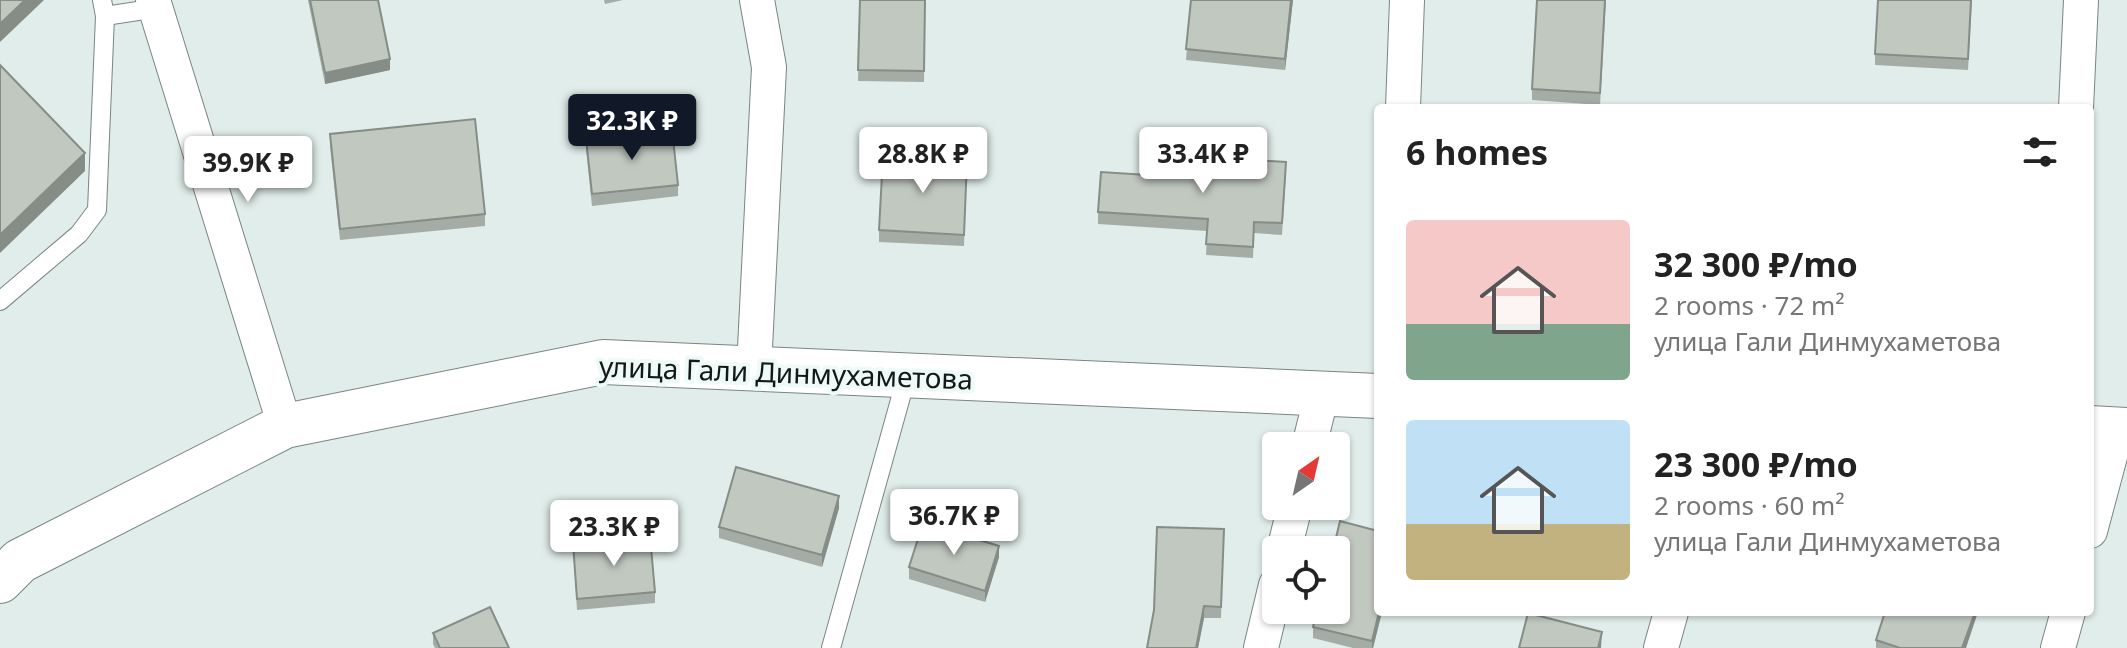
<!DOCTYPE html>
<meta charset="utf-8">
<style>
:root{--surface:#fff;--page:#f6f6f6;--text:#222;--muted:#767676;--accent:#111827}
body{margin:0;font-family:"Noto Sans",sans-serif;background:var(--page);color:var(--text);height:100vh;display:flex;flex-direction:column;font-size:30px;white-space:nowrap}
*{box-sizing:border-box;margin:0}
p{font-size:26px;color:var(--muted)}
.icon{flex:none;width:44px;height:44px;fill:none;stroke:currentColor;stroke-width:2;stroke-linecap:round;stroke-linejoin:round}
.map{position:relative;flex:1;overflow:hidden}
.drawer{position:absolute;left:1374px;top:104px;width:720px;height:512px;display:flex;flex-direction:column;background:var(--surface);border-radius:8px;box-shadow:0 2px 6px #0004}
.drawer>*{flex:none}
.needle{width:52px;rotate:34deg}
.fabs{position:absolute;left:1262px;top:432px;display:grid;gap:16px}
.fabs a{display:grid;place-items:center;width:88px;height:88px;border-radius:8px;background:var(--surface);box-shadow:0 2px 6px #0004;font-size:40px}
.price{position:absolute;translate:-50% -68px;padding:0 18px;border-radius:8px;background:#fff;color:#222;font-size:26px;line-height:52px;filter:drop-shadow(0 2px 4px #0008)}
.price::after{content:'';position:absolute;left:50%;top:48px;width:24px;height:18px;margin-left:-12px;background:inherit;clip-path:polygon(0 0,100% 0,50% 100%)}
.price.current{background:var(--accent);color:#fff}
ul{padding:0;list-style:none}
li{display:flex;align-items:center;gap:24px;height:200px;padding:0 32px}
li span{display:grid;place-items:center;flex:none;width:224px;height:160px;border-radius:8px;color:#555}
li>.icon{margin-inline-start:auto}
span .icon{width:96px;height:96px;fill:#fffc;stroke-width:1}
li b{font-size:34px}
h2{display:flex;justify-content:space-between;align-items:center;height:96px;padding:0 32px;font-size:34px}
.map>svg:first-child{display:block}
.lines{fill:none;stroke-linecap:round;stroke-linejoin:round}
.lane-casing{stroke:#7a8582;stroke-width:20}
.street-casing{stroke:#7a8582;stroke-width:36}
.secondary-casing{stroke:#7a8582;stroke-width:46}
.lane{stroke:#fff;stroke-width:18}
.street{stroke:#fff;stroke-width:34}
.secondary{stroke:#fff;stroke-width:44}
.wall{fill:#a5aca5}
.shaded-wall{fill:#868c86}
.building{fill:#c0c8c0;stroke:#868c86;stroke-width:2}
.labels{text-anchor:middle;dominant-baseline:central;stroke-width:8;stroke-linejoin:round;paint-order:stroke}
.street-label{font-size:28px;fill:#141817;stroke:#eefaf7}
</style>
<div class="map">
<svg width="2127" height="648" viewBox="0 0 2127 648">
<rect width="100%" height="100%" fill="#e1edea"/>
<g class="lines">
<g class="lane-casing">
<g id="lane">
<path d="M 105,16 L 157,8"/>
<path d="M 0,301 L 79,234 L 97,210 L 105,16 L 102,0"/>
<path d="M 831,648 L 907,375"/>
</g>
</g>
<g class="street-casing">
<g id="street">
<path d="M 153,0 L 285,426"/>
<path d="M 1403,108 L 1407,0"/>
<path d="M 2076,108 L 2081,0"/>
<path d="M 754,368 L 769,67 L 757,0"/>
<path d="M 1309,446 L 1322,394"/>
<path d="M 2090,531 L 2117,430"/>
<path d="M 1284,550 L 1295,506"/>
<path d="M 1261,648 L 1276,585"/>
<path d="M 1661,648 L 1671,612"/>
<path d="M 2058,648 L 2068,612"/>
</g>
</g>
<g class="secondary-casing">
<g id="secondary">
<path d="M 2090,428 L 2127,430"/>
<path d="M 0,581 L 20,561 L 285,426 L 603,362 L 1378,396"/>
</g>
</g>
<use href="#lane" class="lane"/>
<use href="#street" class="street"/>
<use href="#secondary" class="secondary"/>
</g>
<g class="wall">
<path d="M 308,0 L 378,0 L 390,70 L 325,84 Z"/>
<path d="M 604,0 L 623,0 L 605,4 Z"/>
<path d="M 860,0 L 925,0 L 924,82 L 858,81 Z"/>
<path d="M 1191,0 L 1293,0 L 1285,70 L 1186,60 Z"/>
<path d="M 1606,0 L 1600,105 L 1532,100 L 1532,89 Z"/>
<path d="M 1972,0 L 1968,70 L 1875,65 L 1875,54 Z"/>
<path d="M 330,134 L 485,214 L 485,226 L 340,240 L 330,146 Z"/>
<path d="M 586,138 L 678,185 L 678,196 L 592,206 L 586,149 Z"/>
<path d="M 967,160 L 964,246 L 879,242 L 879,230 Z"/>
<path d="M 1286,174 L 1282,235 L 1254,233 L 1253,258 L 1206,255 L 1207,231 L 1098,224 L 1098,212 Z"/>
<path d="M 839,508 L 822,567 L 719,538 L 719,527 Z"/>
<path d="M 1224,529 L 1221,618 L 1204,618 L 1198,648 L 1147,648 Z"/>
<path d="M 573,543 L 655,592 L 655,603 L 577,610 Z"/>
<path d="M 999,557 L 985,602 L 909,579 L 909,567 Z"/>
<path d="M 1382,612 L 1373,648 L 1353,648 L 1313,638 L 1313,627 Z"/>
<path d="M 433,633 L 509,648 L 435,648 L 433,644 Z"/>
<path d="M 1876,640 L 1966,648 L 1876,648 Z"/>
</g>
<g class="shaded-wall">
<path d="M 25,0 L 44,0 L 0,42 L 0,24 Z"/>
<path d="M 1291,0 L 1293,0 L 1285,70 L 1285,59 Z"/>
<path d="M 390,59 L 390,70 L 325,84 L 325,73 Z"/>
<path d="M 85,153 L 85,171 L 0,253 L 0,235 Z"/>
<path d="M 839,496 L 839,508 L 822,567 L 822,555 Z"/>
<path d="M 999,546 L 999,557 L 985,602 L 985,591 Z"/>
<path d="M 1204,606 L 1204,618 L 1198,648 L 1196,648 Z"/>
<path d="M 1379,612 L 1382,612 L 1373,648 L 1372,648 L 1372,641 Z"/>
<path d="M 1975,612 L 1978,612 L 1966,648 L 1962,648 Z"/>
<path d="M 1602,632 L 1601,648 L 1598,648 Z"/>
</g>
<g class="building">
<path d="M 0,0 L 25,0 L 0,24 Z"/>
<path d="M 310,0 L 378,0 L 390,59 L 325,73 Z"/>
<path d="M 860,0 L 925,0 L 924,71 L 858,70 Z"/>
<path d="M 1191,0 L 1291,0 L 1285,59 L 1186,49 Z"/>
<path d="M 1537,0 L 1605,0 L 1600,93 L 1532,89 Z"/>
<path d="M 1878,0 L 1971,0 L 1968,59 L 1875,54 Z"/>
<path d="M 0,65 L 85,153 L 0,235 Z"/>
<path d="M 475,119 L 485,214 L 340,229 L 330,134 Z"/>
<path d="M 672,129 L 678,185 L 592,194 L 586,138 Z"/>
<path d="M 1165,155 L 1286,162 L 1282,223 L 1254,222 L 1253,247 L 1206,244 L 1208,219 L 1098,212 L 1101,172 L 1163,176 Z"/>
<path d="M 883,156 L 967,160 L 964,235 L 879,230 Z"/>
<path d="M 736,467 L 839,496 L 822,555 L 719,527 Z"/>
<path d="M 1340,521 L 1378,531 L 1378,612 L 1379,612 L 1372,641 L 1313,627 L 1317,610 L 1336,610 L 1336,550 L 1333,550 Z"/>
<path d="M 923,523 L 999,546 L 985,591 L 909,567 Z"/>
<path d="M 1157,527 L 1224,529 L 1221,607 L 1204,606 L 1196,648 L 1147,648 L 1154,610 Z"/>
<path d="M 650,536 L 655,592 L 577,599 L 573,543 Z"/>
<path d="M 490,607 L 509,648 L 440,648 L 433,633 Z"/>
<path d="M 1885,612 L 1975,612 L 1962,648 L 1900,648 L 1876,640 Z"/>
<path d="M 1528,613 L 1602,632 L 1598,648 L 1519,648 Z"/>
</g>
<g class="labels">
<g class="street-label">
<text transform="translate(786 372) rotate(2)">улица Гали Динмухаметова</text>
</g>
</g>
</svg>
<div class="fabs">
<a><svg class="needle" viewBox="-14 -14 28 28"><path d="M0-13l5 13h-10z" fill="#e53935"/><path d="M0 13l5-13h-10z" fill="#767676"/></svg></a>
<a><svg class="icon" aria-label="locate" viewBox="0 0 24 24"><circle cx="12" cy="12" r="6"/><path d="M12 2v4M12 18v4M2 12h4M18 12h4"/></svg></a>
</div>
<b class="price current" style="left:632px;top:162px">32.3K ₽</b>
<b class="price" style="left:923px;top:195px">28.8K ₽</b>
<b class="price" style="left:1203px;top:195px">33.4K ₽</b>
<b class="price" style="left:248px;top:204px">39.9K ₽</b>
<b class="price" style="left:954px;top:557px">36.7K ₽</b>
<b class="price" style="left:614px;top:568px">23.3K ₽</b>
<section class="drawer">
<h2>6 homes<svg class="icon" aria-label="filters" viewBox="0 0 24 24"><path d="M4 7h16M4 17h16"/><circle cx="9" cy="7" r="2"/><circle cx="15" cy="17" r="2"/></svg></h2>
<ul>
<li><span style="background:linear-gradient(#f6c9c9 65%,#7fa58c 0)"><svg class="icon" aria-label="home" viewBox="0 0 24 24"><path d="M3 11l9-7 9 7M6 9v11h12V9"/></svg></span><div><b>32 300 ₽/mo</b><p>2 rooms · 72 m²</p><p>улица Гали Динмухаметова</p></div></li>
<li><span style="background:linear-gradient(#bfe0f5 65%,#c2b280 0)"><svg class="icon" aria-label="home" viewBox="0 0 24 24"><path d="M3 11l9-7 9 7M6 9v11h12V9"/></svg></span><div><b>23 300 ₽/mo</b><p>2 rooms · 60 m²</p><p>улица Гали Динмухаметова</p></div></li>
</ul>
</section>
</div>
